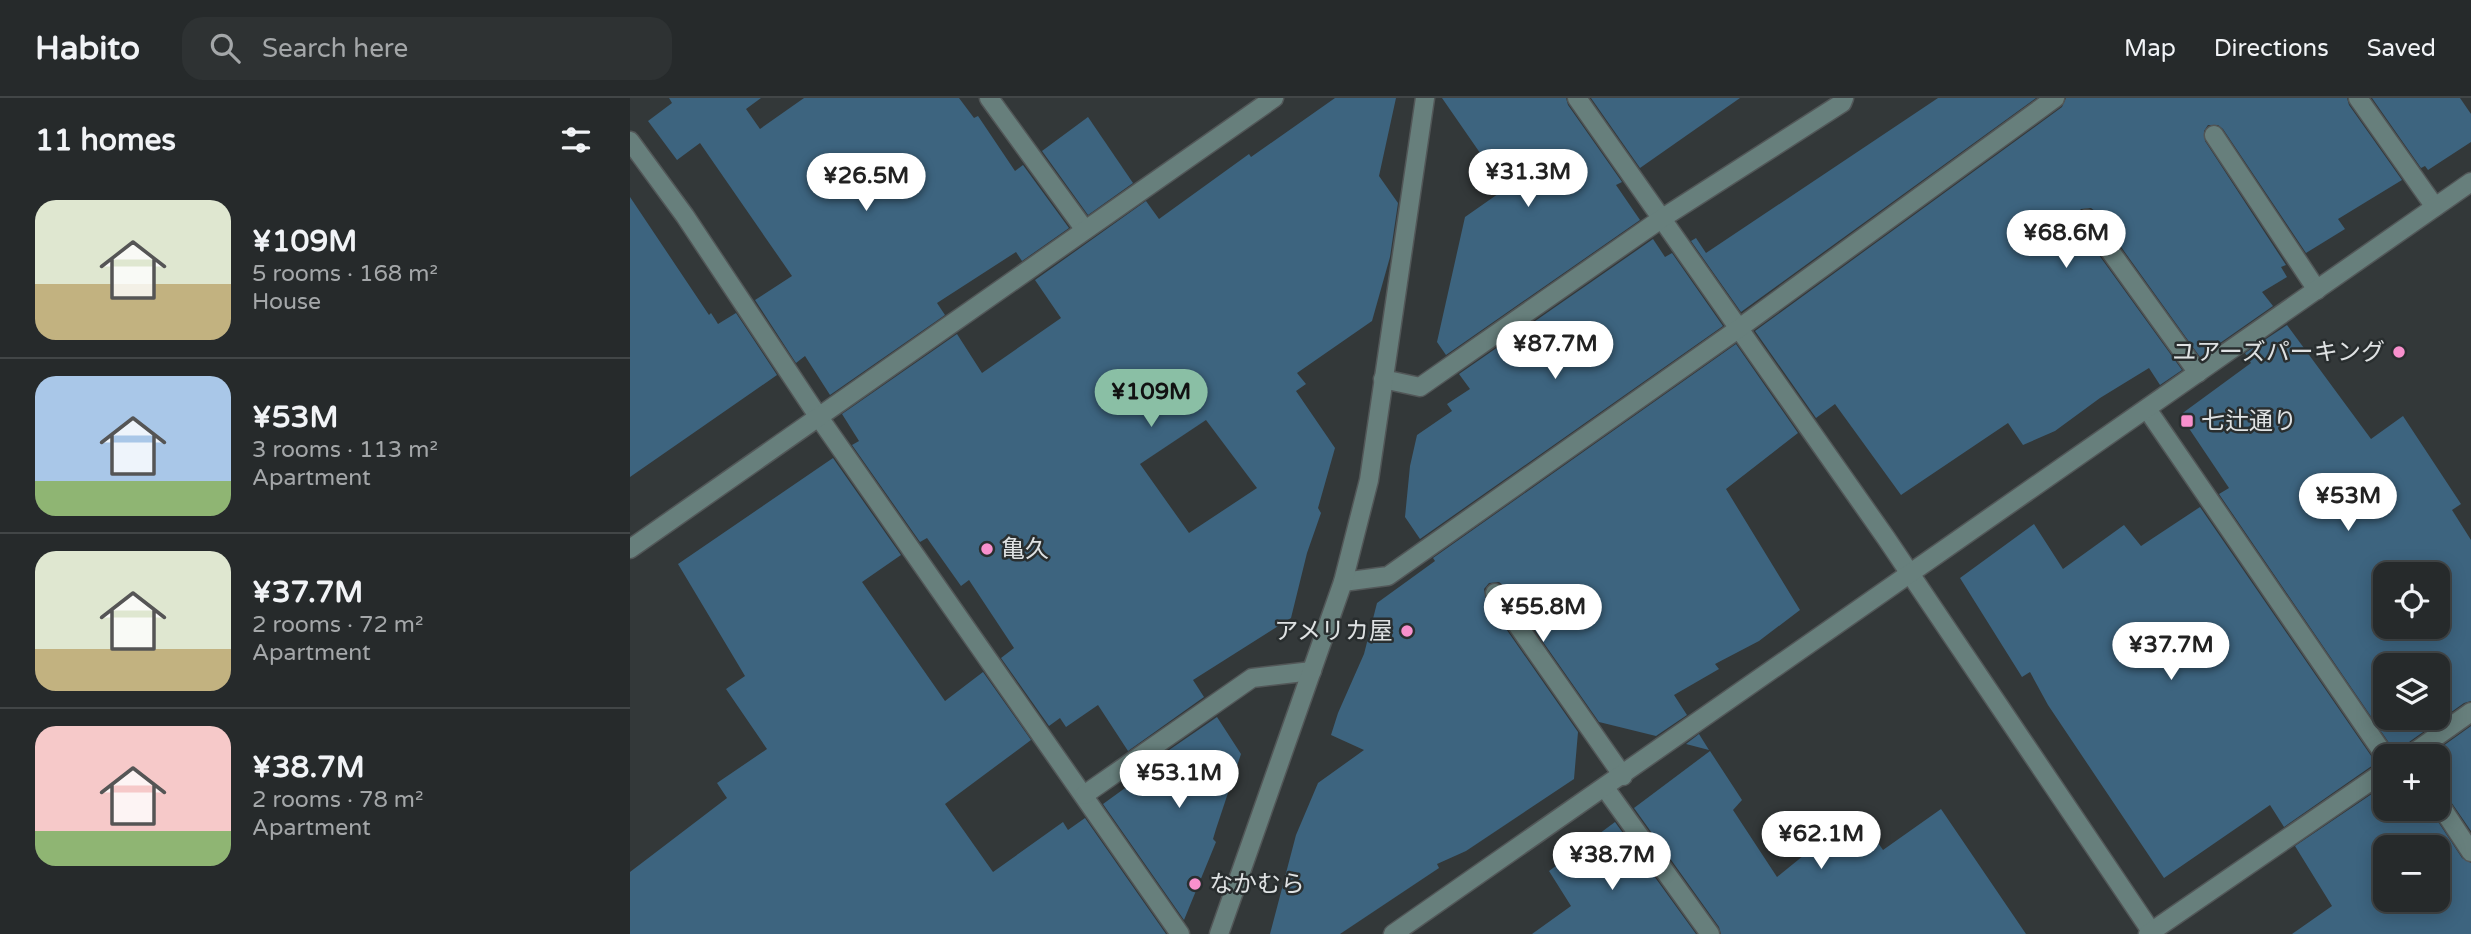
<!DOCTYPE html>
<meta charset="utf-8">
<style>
:root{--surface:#262a2b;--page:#2e3233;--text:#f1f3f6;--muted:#a4a7a9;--line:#424647;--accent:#8abfa5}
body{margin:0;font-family:"Varela Round","Noto Sans JP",sans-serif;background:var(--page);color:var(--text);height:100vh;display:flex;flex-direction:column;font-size:26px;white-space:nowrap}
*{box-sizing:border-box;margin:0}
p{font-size:23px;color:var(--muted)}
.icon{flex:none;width:38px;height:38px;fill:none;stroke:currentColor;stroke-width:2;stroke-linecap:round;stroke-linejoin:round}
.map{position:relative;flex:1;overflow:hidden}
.panel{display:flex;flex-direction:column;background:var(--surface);width:630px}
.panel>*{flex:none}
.tools{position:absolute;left:1743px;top:464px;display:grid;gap:14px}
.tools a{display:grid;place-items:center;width:77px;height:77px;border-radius:14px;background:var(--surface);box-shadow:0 4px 18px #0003,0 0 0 2px var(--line);font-size:35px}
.price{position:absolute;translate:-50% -60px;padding:0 16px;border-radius:24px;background:#fff;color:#222;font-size:23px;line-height:46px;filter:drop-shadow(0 2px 4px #0008)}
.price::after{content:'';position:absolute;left:50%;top:42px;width:21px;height:16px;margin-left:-10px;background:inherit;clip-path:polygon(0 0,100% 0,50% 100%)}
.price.selected{background:var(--accent);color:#111}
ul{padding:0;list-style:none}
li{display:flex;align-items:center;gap:21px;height:175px;padding:0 35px}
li+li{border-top:2px solid var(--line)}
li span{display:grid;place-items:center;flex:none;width:196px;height:140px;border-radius:21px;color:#555}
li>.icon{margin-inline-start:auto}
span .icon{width:84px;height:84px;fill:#fffc;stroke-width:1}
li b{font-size:30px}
h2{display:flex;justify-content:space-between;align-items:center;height:84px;padding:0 35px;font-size:30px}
header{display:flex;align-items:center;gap:42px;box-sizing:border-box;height:98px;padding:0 35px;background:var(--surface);border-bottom:2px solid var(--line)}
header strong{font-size:33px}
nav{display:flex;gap:38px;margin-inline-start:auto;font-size:24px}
.search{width:490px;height:63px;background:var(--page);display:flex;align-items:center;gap:18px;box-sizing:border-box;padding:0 24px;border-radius:21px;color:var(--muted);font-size:26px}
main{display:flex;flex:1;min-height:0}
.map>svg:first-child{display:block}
.building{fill:#3d647f;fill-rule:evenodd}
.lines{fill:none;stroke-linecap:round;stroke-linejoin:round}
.minor-casing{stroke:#525758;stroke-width:21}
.minor{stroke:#677f7c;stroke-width:18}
.poi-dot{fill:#f890cd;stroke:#292e2f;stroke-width:2.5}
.labels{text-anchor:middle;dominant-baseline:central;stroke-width:5;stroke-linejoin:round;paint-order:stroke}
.poi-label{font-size:24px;fill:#dfe2e3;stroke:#292e2f;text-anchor:start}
</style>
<header>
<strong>Habito</strong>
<div class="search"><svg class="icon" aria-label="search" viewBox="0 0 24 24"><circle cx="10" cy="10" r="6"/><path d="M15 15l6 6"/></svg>Search here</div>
<nav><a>Map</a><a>Directions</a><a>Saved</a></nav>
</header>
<main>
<section class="panel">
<h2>11 homes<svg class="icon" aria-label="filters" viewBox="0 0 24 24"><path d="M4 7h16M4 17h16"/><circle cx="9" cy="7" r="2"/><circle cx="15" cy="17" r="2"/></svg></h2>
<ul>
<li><span style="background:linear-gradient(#dfe7d0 60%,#c2b280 0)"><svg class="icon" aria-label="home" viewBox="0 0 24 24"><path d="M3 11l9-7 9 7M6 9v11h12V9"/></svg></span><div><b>¥109M</b><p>5 rooms · 168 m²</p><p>House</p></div></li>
<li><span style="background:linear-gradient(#a9c7e8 75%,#8fb573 0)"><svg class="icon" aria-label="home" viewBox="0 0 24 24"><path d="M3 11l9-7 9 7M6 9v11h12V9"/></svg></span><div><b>¥53M</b><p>3 rooms · 113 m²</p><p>Apartment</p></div></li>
<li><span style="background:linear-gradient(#dfe7d0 70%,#c2b280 0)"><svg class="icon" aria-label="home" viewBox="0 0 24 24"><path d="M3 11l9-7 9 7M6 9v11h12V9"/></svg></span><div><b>¥37.7M</b><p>2 rooms · 72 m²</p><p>Apartment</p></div></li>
<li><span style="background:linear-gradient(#f6c9c9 75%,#8fb573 0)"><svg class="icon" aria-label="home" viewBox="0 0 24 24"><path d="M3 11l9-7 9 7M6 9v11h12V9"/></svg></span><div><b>¥38.7M</b><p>2 rooms · 78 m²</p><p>Apartment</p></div></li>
</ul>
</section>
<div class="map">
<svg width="1841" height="836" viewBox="0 0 1841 836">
<rect width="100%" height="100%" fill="#333839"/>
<g class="building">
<path d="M 39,0 L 131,0 L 116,11 L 130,31 L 174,0 L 329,0 L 344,20 L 348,18 L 385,73 L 393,67 L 439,130 L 392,163 L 386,154 L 307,205 L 315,217 L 200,297 L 175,258 L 166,265 L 125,202 L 162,178 L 70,45 L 47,62 L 18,23 L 42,5 Z"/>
<path d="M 705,0 L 766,0 L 749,78 L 768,105 L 760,159 L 742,223 L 667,275 L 676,286 L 666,293 L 705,350 L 688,410 L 691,415 L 677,455 L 661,520 L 563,582 L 574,599 L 498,653 L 468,607 L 436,629 L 430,620 L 419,628 L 371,560 L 384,550 L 339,482 L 331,488 L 297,440 L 290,444 L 222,347 L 229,343 L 212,316 L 327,236 L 352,275 L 431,220 L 405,182 L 516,103 L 529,121 L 619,56 L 621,59 ZM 576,322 L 627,390 L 559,435 L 510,366 Z"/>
<path d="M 812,0 L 936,0 L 938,7 L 992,84 L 986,87 L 1010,122 L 816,257 L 807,244 L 835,119 L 875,91 Z"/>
<path d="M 961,0 L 1110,0 L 1010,70 Z"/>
<path d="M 1308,0 L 1406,0 L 1111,214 L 1061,143 L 1066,140 L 1076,155 Z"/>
<path d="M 1436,0 L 1717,0 L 1719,7 L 1772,82 L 1708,121 L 1715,131 L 1676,155 L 1593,31 L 1588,27 L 1578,27 L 1574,33 L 1575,43 L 1656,167 L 1651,169 L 1657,179 L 1632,194 L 1643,208 L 1570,259 L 1466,114 L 1461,110 L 1451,111 L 1446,117 L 1448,128 L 1552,272 L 1530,287 L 1519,270 L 1470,300 L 1425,333 L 1393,347 L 1378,325 L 1271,397 L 1205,306 L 1186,320 L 1125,233 L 1432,9 Z"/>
<path d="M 1742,0 L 1830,0 L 1841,16 L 1841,44 L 1798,72 L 1795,68 L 1791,70 Z"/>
<path d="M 458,19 L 503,85 L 458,117 L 412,53 Z"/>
<path d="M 0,99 L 79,217 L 81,215 L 88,226 L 106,215 L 147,277 L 0,379 Z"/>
<path d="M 1023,141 L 1035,159 L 1042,155 L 1093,228 L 790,441 L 775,419 L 780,368 L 787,337 L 822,313 L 817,306 L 840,291 L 829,276 Z"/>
<path d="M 1657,227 L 1741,341 L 1773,318 L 1831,406 L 1822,412 L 1841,442 L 1841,603 L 1834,605 L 1772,649 L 1768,658 L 1589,396 L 1599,390 L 1550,317 L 1621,265 L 1615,255 ZM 1755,476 L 1808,476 L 1808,528 L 1755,528 ZM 1755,567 L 1808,567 L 1808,620 L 1755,620 Z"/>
<path d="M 1106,246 L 1168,335 L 1096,391 L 1170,512 L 1129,543 L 1085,566 L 1089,571 L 1044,597 L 1057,617 L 1026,638 L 969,624 L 874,488 L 869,484 L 859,485 L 854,491 L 856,502 L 948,634 L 944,681 L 836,753 L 807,766 L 809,770 L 710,836 L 640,836 L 666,737 L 688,685 L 734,652 L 701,637 L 708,615 L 734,556 L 747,505 L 805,463 L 803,460 Z"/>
<path d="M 203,360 L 271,457 L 232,484 L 315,603 L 353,574 L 401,642 L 315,706 L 363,774 L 433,724 L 438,732 L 455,720 L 536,836 L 0,836 L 0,774 L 97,700 L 87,685 L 137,651 L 96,591 L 115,578 L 48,466 Z"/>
<path d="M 1570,409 L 1746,665 L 1654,729 L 1640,707 L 1534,780 L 1418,607 L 1400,574 L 1392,579 L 1330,480 L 1404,426 L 1433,471 L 1494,427 L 1511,448 Z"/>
<path d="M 587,619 L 611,656 L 586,731 L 583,741 L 586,744 L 554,822 L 473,706 L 513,677 L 510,672 Z"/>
<path d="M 1841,628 L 1841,733 L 1817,698 L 1808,693 L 1808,658 L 1799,658 Z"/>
<path d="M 1069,636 L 1079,652 L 1056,646 Z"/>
<path d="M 1080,653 L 1112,702 L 1103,712 L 1147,779 L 1227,714 L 1253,752 L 1311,711 L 1396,836 L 1091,836 L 1089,829 L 1004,710 Z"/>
<path d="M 1755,687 L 1755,710 L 1799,710 L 1832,760 L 1841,765 L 1841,836 L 1662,836 L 1702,808 L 1665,748 ZM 1755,749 L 1808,749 L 1808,802 L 1755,802 Z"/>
<path d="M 985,724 L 1066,836 L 902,836 L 941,808 L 919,773 Z"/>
</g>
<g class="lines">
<g class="minor-casing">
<g id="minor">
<path d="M 359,0 L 455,132"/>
<path d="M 947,0 L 1256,440 L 1523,836"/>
<path d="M 1728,0 L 1805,109"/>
<path d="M 1584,37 L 1687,192"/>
<path d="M 0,43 L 55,118 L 188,318 L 550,836"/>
<path d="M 1457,121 L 1568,275"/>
<path d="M 753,281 L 790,289 L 1031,121 L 1212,5 L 1214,0"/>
<path d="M 1517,311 L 1755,658"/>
<path d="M 0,451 L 644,0"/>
<path d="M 713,484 L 758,478 L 1108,231 L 1425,0"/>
<path d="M 865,495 L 993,678"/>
<path d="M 1779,658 L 1841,614"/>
<path d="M 975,690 L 1080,836"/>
<path d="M 454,697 L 622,580 L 682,573"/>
<path d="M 1808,704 L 1841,754"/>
<path d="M 589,836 L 713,484 L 739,382 L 795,0"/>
<path d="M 763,836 L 1841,84"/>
<path d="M 1518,836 L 1755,673"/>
</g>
</g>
<use href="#minor" class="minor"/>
</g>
<g class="poi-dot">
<circle cx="1769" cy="254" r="7"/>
<rect x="1550" y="316" width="14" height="14" rx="3.5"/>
<circle cx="357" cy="451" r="7"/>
<circle cx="777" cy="533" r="7"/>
<circle cx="565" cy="786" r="7"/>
</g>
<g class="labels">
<g class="poi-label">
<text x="1755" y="254" text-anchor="end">ユアーズパーキング</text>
<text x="1571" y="323">七辻通り</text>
<text x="371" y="451">亀久</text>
<text x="763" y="533" text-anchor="end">アメリカ屋</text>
<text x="579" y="786">なかむら</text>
</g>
</g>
</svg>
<div class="tools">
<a><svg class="icon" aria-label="locate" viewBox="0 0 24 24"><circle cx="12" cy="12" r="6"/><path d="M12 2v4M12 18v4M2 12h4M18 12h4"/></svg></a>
<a><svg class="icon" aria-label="layers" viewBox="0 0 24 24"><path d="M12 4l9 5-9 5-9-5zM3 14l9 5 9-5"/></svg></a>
<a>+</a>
<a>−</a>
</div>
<b class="price" style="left:898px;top:111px">¥31.3M</b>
<b class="price" style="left:236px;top:115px">¥26.5M</b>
<b class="price" style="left:1436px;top:172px">¥68.6M</b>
<b class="price" style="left:925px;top:283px">¥87.7M</b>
<b class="price selected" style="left:521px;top:331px">¥109M</b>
<b class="price" style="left:1718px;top:435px">¥53M</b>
<b class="price" style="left:913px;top:546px">¥55.8M</b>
<b class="price" style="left:1541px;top:584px">¥37.7M</b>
<b class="price" style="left:549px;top:712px">¥53.1M</b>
<b class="price" style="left:1191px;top:773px">¥62.1M</b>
<b class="price" style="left:982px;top:794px">¥38.7M</b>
</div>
</main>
